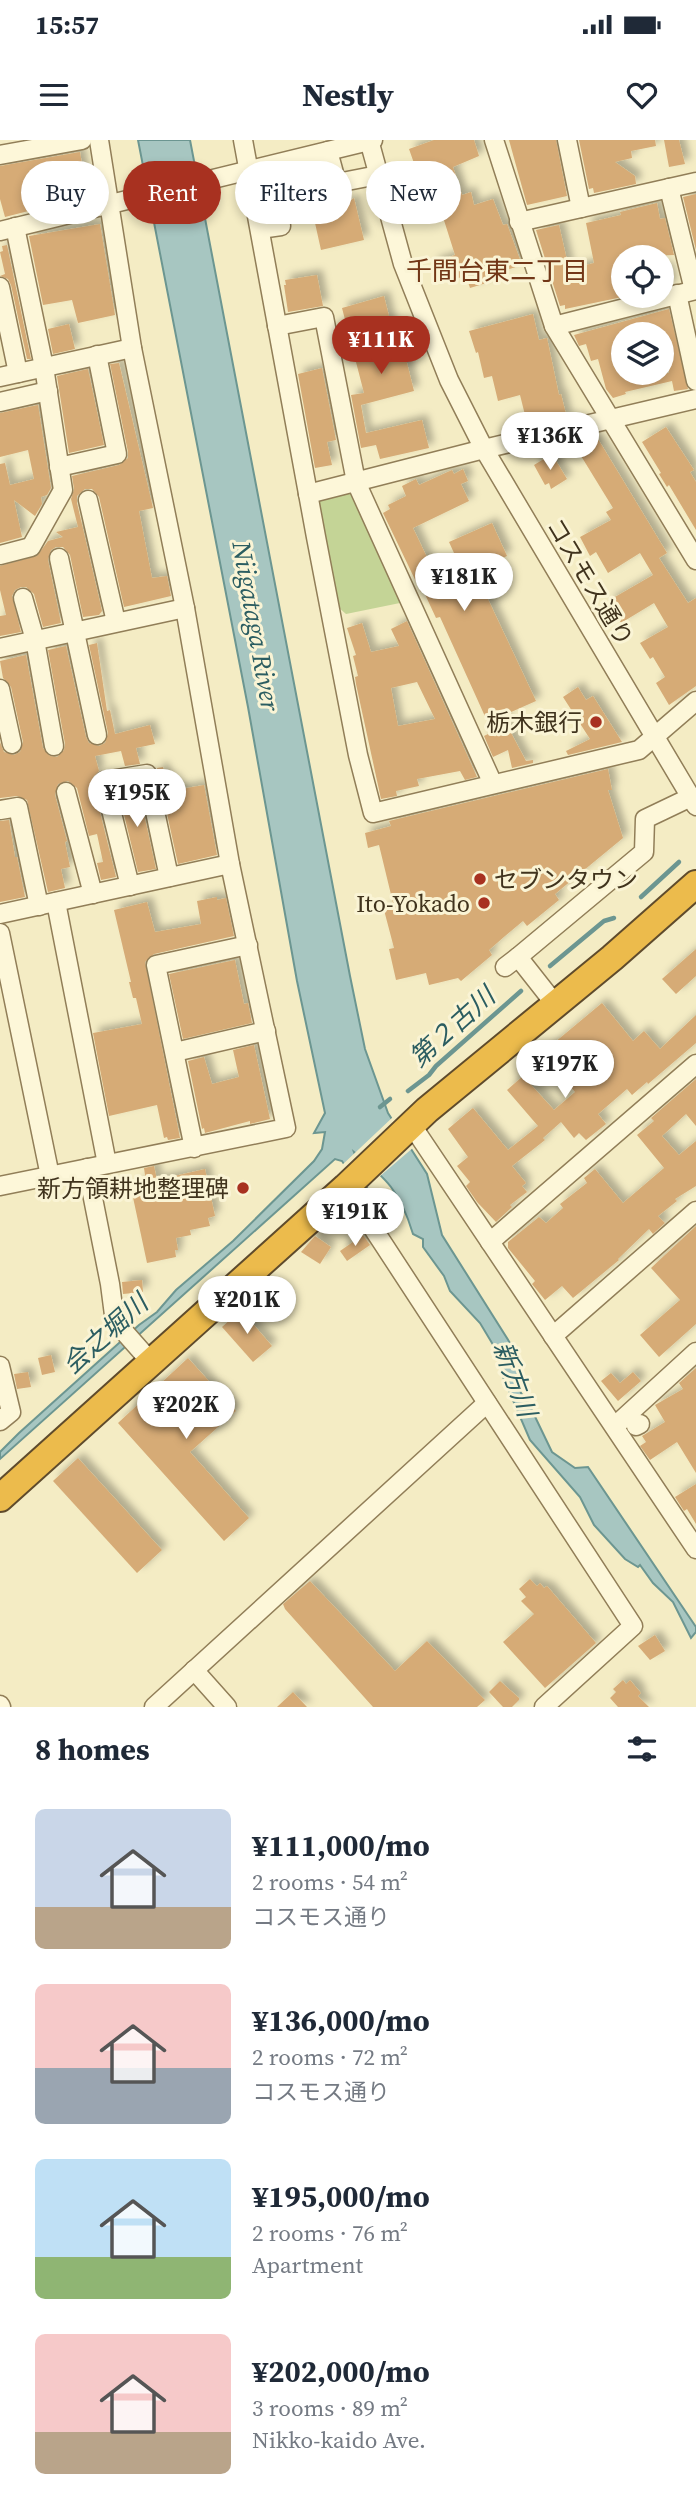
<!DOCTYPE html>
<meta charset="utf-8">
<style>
:root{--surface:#fff;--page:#f2f2f3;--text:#1f2937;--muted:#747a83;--accent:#a83120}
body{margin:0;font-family:"Source Serif 4","Noto Sans JP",serif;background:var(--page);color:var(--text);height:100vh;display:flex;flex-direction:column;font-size:26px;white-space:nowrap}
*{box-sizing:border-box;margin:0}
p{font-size:23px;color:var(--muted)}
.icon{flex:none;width:38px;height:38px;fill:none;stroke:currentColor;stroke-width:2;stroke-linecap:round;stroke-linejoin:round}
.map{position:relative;height:1567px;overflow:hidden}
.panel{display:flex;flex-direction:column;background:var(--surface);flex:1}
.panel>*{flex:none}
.guide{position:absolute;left:21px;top:21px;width:654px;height:63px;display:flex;gap:14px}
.controls{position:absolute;left:611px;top:105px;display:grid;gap:14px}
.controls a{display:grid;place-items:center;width:63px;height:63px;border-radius:50%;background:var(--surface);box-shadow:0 4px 10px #0003;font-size:35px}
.price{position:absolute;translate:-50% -60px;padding:0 16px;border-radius:24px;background:#fff;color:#222;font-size:23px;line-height:46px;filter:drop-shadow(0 2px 4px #0008)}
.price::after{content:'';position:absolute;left:50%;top:42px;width:21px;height:16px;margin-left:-10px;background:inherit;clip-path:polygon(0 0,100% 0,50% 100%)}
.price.active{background:var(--accent);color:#fff}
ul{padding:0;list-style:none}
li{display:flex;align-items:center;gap:21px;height:175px;padding:0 35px}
li span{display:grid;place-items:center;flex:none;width:196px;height:140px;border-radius:10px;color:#555}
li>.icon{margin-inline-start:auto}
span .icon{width:84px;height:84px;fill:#fffc;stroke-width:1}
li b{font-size:30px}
h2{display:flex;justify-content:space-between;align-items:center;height:84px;padding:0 35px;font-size:30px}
.tag{padding:0 24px;border-radius:32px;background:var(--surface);box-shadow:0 4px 10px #0003;font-size:24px;line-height:63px}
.tag.active{background:var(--accent);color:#fff}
.status{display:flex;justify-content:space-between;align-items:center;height:49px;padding:0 35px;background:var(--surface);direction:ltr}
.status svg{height:19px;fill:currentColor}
header{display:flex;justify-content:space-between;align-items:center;height:91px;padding:0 35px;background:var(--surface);font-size:32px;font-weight:700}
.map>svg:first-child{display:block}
.green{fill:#c4d496}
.water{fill:#a7c6c1;stroke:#6c9691;stroke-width:2}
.pier{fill:#f4ecc4}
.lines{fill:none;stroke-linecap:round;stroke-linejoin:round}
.stream{stroke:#6c9691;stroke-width:4.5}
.building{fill:#d6ab76;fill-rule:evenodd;filter:url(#shadow)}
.minor-casing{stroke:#917e58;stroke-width:21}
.highway-casing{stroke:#5f4b2c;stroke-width:30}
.minor{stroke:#fdf7d9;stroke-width:18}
.highway{stroke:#ecbb4c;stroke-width:26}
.poi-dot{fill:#a83120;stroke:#faf4d5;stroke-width:2.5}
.labels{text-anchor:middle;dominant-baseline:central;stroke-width:6;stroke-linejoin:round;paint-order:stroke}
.street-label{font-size:24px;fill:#40331d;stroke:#faf4d5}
.poi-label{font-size:24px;fill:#40331d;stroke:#faf4d5;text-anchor:end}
.neighbourhood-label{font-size:26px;fill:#723717;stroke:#faf4d5}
.water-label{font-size:26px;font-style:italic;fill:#2b5d61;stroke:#faf4d5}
</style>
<div class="status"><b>15:57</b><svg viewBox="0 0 49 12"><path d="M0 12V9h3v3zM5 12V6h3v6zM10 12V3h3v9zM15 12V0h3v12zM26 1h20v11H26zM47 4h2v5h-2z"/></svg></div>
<header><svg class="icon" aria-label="menu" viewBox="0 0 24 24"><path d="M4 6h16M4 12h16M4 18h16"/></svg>Nestly<svg class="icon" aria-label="heart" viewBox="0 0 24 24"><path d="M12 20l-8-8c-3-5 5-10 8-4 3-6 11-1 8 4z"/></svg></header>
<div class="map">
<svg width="696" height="1567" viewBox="0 0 696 1567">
<defs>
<filter id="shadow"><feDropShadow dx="5.5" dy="-5.5" stdDeviation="3.5" flood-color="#0004"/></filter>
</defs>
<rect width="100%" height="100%" fill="#f4ecc4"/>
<path class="green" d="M 354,351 L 404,454 L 400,463 L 346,474 L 338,467 L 317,359 Z"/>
<path class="water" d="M 138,0 L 190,0 L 350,836 L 365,909 L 388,973 L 427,1034 L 442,1095 L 522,1222 L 517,1236 L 521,1253 L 528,1262 L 552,1312 L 575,1328 L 588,1327 L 696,1487 L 696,1492 L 691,1498 L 673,1462 L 653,1443 L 640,1425 L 638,1427 L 625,1419 L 594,1385 L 580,1357 L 530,1300 L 503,1237 L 501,1218 L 480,1183 L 450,1151 L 444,1136 L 423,1107 L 423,1099 L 413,1094 C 400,1051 387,1039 354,1012 L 369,1053 C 380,1057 389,1071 393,1082 L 375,1071 L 342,1021 L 335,1019 L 0,1319 L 0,1312 L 19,1293 L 139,1185 L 157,1172 L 176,1150 L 233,1101 L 314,1021 L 322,1009 L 325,992 L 314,993 L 325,973 L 297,841 L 248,567 Z"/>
<g class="pier">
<path d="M 199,27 L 204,57 L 147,71 L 142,42 Z"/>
<path d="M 394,976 L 414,1007 L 379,1037 L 361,1022 L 370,1045 L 359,1054 L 341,1026 Z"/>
</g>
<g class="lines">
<g class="stream">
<path d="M 641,757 L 679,722"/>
<path d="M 550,826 L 604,781 L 614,778"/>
<path d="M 408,951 L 429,935 L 436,926 L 521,851"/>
<path d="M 380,967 L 390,959"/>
</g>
</g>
<g class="building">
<path d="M 434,0 L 474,0 L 479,16 L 453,27 L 462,55 L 471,52 L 474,65 L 493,59 L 503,85 L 507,84 L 522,125 L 494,134 L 496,140 L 470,148 L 466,136 L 447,141 L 445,134 L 437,137 L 432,123 L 455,115 L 442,74 L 424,79 L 414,45 L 421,43 L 409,9 Z"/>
<path d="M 509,0 L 556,0 L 567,56 L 527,65 Z"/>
<path d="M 579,0 L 655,0 L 656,6 L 631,11 L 632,18 L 615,22 L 635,36 L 636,44 L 594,53 L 593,48 L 589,49 Z"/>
<path d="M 664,0 L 679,0 L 685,24 L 669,27 Z"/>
<path d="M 80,12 L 87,56 L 5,77 L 0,59 L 0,26 Z"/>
<path d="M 319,33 L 323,48 L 269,62 L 265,46 Z"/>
<path d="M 696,54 L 696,110 L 683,57 Z"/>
<path d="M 354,58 L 364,100 L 321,110 L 313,74 L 343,66 Z"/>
<path d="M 657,63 L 660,79 L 665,78 L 674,115 L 623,117 L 623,156 L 627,156 L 565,169 L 565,165 L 560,166 L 536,90 L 559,85 L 569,129 L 594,123 L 586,83 L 621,75 L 620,72 Z"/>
<path d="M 100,84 L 115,175 L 78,183 L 72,160 L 43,165 L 29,96 Z"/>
<path d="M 7,105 L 31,219 L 27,219 L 11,145 L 8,139 L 0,136 L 5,134 L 0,112 L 3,111 L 2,106 Z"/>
<path d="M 662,127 L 667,127 L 671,145 L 662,147 Z"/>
<path d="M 317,135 L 323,166 L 288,172 L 284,145 L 286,145 L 285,140 Z"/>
<path d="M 384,156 L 394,196 L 400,195 L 414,251 L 361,265 L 366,293 L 422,280 L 429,308 L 380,319 L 376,305 L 361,308 L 351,255 L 364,253 L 342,168 Z"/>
<path d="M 669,169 L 688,249 L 674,251 L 672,241 L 625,252 L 626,254 L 613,258 L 606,249 L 598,219 L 591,221 L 586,204 L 579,206 L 574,195 ZM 623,194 L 662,194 L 669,233 L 623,233 Z"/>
<path d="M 533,174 L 539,200 L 547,198 L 559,255 L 561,254 L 567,278 L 544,283 L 543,280 L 527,283 L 520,255 L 498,261 L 492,236 L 484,238 L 478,212 L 476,213 L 469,191 Z"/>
<path d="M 69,184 L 75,209 L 53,214 L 48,189 Z"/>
<path d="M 119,223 L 153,368 L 139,371 L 152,438 L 167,436 L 171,456 L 124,467 L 99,357 L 92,349 L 85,349 L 77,356 L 77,363 L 102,471 L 99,475 L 83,477 L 70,415 L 63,407 L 56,407 L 51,410 L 48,420 L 61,483 L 43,487 L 34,454 L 26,447 L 21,447 L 15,450 L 12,456 L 21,492 L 0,496 L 0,476 L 6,475 L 0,450 L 0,426 L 37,416 L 48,401 L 63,397 L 56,392 L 78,387 L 71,359 L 74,349 L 72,336 L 119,325 L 128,318 L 128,312 L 110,224 Z"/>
<path d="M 322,228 L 336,300 L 327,302 L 332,325 L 315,328 L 298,234 Z"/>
<path d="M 88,229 L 104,305 L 69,313 L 57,236 Z"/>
<path d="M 38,265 L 51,348 L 47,355 L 41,357 L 42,364 L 35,376 L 14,360 L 22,397 L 0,403 L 0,324 L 5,323 L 10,345 L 34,339 L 28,310 L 0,317 L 0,273 Z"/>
<path d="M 666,287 L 694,330 L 690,332 L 696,342 L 696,390 L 669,345 L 667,347 L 659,334 L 661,333 L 642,302 Z"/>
<path d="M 598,299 L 667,413 L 659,418 L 688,463 L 696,458 L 696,546 L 669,565 L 656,543 L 665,537 L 653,517 L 650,519 L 640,503 L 668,487 L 654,463 L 621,483 L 608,461 L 653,435 L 640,413 L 608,433 L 596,412 L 590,416 L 580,397 L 611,380 L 606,372 L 613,368 L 578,311 Z"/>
<path d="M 552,314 L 567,339 L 551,349 L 549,343 L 545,345 L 534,325 Z"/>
<path d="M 463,329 L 468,341 L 461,344 L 469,361 L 413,388 L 444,453 L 478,438 L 536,561 L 502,576 L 526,621 L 533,620 L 533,623 L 512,628 L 508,610 L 493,617 L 484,596 L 492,592 L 474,552 L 440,477 L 436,478 L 423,450 L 421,452 L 383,373 L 390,369 L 388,365 L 406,356 L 402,346 L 416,339 L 419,345 L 452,330 L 454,334 Z"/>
<path d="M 492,383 L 507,416 L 464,435 L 449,402 Z"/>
<path d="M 407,481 L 477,637 L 465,640 L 460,631 L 417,639 L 419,646 L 396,651 L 397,656 L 381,659 L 356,544 L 355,537 L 358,536 L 353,516 L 356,515 L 347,488 L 362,483 L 371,512 L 399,506 L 391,489 ZM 417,542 L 435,579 L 398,586 L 391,548 Z"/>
<path d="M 97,503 L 107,571 L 110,570 L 115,594 L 150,585 L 155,604 L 136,608 L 140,624 L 125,626 L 121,611 L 95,616 L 99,631 L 93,637 L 93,644 L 116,737 L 101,740 L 97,723 L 103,722 L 97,694 L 89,696 L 77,648 L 68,641 L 58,644 L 55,655 L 67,701 L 65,702 L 70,727 L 61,729 L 65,748 L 48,752 L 27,660 L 17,656 L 0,658 L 0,602 L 4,612 L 14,615 L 20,612 L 23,602 L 11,547 L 3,538 L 0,521 L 26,515 L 43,608 L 50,616 L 57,617 L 64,610 L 65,604 L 48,510 L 66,506 L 86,597 L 89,603 L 99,606 L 105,603 L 108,593 L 89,505 Z"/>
<path d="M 578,547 L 586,560 L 593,556 L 622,602 L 568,615 L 566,611 L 590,599 L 563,557 Z"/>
<path d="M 163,627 L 169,651 L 204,645 L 217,715 L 178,724 L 157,628 Z"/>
<path d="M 608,629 L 612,650 L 608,650 L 623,698 L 555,754 L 559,760 L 527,786 L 523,781 L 505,796 L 489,810 L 492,815 L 461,841 L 458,838 L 429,845 L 426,833 L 396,840 L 389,809 L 394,808 L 384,770 L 394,767 L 379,705 L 368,708 L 365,693 L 391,686 L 389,681 Z"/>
<path d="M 138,647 L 156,729 L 138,732 L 118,650 Z"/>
<path d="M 9,680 L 15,717 L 17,717 L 25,757 L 0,762 L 0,681 Z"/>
<path d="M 217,757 L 217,760 L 226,758 L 234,796 L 154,814 L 145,822 L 180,998 L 168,1000 L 167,997 L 164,998 L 157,965 L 109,976 L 93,893 L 142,884 L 136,858 L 133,858 L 129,842 L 131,842 L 114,770 L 147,762 L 155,792 L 201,784 L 197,761 Z"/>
<path d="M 696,809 L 696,836 L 676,854 L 662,839 Z"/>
<path d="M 235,820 L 244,864 L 248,863 L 252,883 L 183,899 L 169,834 Z"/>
<path d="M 602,863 L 633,901 L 644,891 L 660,909 L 696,875 L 696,903 L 648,944 L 647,942 L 632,955 L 627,949 L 598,974 L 606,984 L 586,1000 L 579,993 L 574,998 L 561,982 L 543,998 L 545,1000 L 512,1026 L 526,1043 L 522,1046 L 527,1052 L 510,1065 L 512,1067 L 496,1082 L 477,1062 L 466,1046 L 470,1042 L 457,1026 L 468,1017 L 448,989 L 473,968 L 508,1010 L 538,986 L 507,950 L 523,936 L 554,970 L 575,952 L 542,913 Z"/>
<path d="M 254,905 L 270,979 L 250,984 L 250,981 L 205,993 L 204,988 L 202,989 L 188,921 L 204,917 L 212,944 L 239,937 L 233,910 Z"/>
<path d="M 696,939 L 696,986 L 686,974 L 662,996 L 679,1015 L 696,1001 L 696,1046 L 675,1059 L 677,1061 L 658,1076 L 665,1083 L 653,1094 L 649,1089 L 618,1119 L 619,1120 L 573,1158 L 562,1146 L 545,1160 L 532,1144 L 535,1141 L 508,1108 L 508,1102 L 539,1077 L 546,1083 L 563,1068 L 560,1064 L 587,1043 L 584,1038 L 595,1029 L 623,1063 L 664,1028 L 637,995 L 654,981 L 651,978 Z"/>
<path d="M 154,1026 L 157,1040 L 205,1029 L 215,1076 L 208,1078 L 210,1086 L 190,1090 L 191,1095 L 176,1098 L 178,1110 L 175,1110 L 176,1117 L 147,1123 L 131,1048 L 137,1047 L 136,1044 L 146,1042 L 144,1028 Z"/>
<path d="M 696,1086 L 696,1184 L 659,1217 L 640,1195 L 680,1160 L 651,1128 Z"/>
<path d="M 363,1095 L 370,1105 L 347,1121 L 340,1111 Z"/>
<path d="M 315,1096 L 331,1107 L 320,1124 L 301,1112 Z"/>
<path d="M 142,1140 L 143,1152 L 123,1154 L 122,1142 Z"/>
<path d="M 241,1170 L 272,1206 L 253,1222 L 222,1187 Z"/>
<path d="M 51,1215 L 55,1232 L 42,1235 L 38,1218 Z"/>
<path d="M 188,1218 L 236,1271 L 190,1312 L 249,1378 L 224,1401 L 118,1283 Z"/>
<path d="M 696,1228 L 696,1333 L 677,1302 L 650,1320 L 640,1306 L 646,1302 L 642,1296 L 665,1282 L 655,1265 L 683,1249 L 679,1243 Z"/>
<path d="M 28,1232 L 31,1247 L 17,1249 L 14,1234 Z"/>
<path d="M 633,1232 L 641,1241 L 618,1261 L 601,1241 L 611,1233 L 620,1243 Z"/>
<path d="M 78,1318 L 162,1410 L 137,1433 L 53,1341 Z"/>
<path d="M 696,1344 L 696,1384 L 687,1369 L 684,1371 L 675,1357 Z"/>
<path d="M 530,1439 L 537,1446 L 540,1443 L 544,1448 L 547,1446 L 596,1503 L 545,1548 L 503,1502 L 534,1474 L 521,1461 L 526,1457 L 519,1449 Z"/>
<path d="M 310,1441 L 395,1531 L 427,1501 L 485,1560 L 477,1567 L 373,1567 L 285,1469 L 283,1464 Z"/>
<path d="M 655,1495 L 665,1511 L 650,1520 L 638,1506 Z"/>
<path d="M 623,1540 L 626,1544 L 630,1540 L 641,1553 L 638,1556 L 649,1567 L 618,1567 L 610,1558 L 616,1552 L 613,1549 Z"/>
<path d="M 500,1541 L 519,1558 L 519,1560 L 512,1567 L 503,1567 L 489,1552 Z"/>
<path d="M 293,1552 L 307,1567 L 277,1567 Z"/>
</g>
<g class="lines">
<g class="minor-casing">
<g id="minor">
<path d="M 243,0 L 316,397 L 358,615 L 373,673 L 639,610 L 696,561"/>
<path d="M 369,0 L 403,124 L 449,240 L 484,309 L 696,666"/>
<path d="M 494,0 L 554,186 L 696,420"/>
<path d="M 567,0 L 581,68"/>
<path d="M 0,15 L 82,0"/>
<path d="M 337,43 L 378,35"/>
<path d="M 669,48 L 694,150"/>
<path d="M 519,82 L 696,42"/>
<path d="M 260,89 L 281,86 L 278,72 L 340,55 L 328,11"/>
<path d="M 0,91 L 373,0"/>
<path d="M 0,147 L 18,233"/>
<path d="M 677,154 L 696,241"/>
<path d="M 277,186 L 324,177 L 356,342 L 493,644"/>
<path d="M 554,186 L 696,150"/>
<path d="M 0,237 L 132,208"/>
<path d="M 0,262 L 48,251"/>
<path d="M 59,327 L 117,314 L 97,215"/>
<path d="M 308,354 L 484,309 L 696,259"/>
<path d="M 88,360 L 116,482"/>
<path d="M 0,415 L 31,407 L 63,350 L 44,227 L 15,87"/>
<path d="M 59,418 L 97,595"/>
<path d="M 23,458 L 35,500 L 54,606"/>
<path d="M 0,508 L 185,468"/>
<path d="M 0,549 L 12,604"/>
<path d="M 66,652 L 93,754"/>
<path d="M 0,670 L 18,667 L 39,766"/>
<path d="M 130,746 L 104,641 L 147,634 L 169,737"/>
<path d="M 56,762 L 107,1024"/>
<path d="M 0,774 L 230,724"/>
<path d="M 0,793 L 50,1036"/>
<path d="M 518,817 L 644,712 L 645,679 L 691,657"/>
<path d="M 505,827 L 518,817 L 555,864"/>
<path d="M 175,912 L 266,891"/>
<path d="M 411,984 L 696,1409"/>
<path d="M 194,1008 L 156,825 L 248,805"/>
<path d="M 87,1028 L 110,1144 L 114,1175 L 120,1187 L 150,1221"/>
<path d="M 0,1046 L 286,988 L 230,724 L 185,468 L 132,208 L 99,0"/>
<path d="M 346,1047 L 633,1486 L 544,1567"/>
<path d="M 490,1102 L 696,924"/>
<path d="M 553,1196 L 696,1071"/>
<path d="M 0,1226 L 11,1272 L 0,1281"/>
<path d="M 615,1286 L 696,1212"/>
<path d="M 636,1286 L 640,1284"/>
<path d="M 194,1530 L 227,1567"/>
<path d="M 0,1565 L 1,1567"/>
<path d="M 154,1567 L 487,1263"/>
</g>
</g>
<g class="highway-casing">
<path id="highway" d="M 0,1358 L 346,1047 L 427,970 L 612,818 L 696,744"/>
</g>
<use href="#minor" class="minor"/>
<use href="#highway" class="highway"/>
</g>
<g class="poi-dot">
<circle cx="596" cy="582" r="7"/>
<circle cx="480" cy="739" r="7"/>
<circle cx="484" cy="763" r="7"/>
<circle cx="243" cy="1048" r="7"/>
</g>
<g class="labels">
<g class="street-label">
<text transform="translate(590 442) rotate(59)">コスモス通り</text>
</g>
<g class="poi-label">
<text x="582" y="582">栃木銀行</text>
<text x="494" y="739" text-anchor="start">セブンタウン</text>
<text x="470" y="763">Ito-Yokado</text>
<text x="229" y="1048">新方領耕地整理碑</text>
</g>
<g class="neighbourhood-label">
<text x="497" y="131">千間台東二丁目</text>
</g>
<g class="water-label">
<text transform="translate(256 486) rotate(80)">Niigataga River</text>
<text transform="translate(452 887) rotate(-42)">第２古川</text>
<text transform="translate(105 1194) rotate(-42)">会之堀川</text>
<text transform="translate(515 1239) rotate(70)">新方川</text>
</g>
</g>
</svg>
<div class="controls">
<a><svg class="icon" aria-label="locate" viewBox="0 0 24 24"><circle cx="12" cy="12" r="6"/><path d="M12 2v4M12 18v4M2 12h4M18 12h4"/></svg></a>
<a><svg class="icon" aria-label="layers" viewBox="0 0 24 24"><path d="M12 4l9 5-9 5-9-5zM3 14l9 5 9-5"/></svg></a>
</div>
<b class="price active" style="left:381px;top:236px">¥111K</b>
<b class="price" style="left:550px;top:332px">¥136K</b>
<b class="price" style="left:464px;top:473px">¥181K</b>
<b class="price" style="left:137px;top:689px">¥195K</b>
<b class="price" style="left:565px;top:960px">¥197K</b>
<b class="price" style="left:355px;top:1108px">¥191K</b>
<b class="price" style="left:247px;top:1196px">¥201K</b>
<b class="price" style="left:186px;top:1301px">¥202K</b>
<div class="guide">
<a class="tag">Buy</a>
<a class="tag active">Rent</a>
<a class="tag">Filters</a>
<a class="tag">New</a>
</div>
</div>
<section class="panel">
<h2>8 homes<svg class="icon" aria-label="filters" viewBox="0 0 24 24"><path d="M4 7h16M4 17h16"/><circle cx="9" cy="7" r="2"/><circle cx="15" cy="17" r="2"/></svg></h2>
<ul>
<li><span style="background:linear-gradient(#c9d6e8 70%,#b9a48a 0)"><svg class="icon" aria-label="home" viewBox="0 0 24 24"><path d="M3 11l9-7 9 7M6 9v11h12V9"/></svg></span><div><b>¥111,000/mo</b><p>2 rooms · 54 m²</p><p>コスモス通り</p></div></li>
<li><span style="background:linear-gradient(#f6c9c9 60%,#9aa5b1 0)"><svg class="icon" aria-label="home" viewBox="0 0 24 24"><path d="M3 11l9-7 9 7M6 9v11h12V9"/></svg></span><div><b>¥136,000/mo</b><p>2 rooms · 72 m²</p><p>コスモス通り</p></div></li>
<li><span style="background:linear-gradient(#bfe0f5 70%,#8fb573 0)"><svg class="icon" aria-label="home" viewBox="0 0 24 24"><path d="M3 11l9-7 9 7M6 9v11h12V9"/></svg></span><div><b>¥195,000/mo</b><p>2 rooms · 76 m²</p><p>Apartment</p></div></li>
<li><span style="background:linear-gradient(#f6c9c9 70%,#b9a48a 0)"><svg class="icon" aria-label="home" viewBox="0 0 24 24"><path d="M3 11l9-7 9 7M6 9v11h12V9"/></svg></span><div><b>¥202,000/mo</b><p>3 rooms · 89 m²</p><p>Nikko-kaido Ave.</p></div></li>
</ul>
</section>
